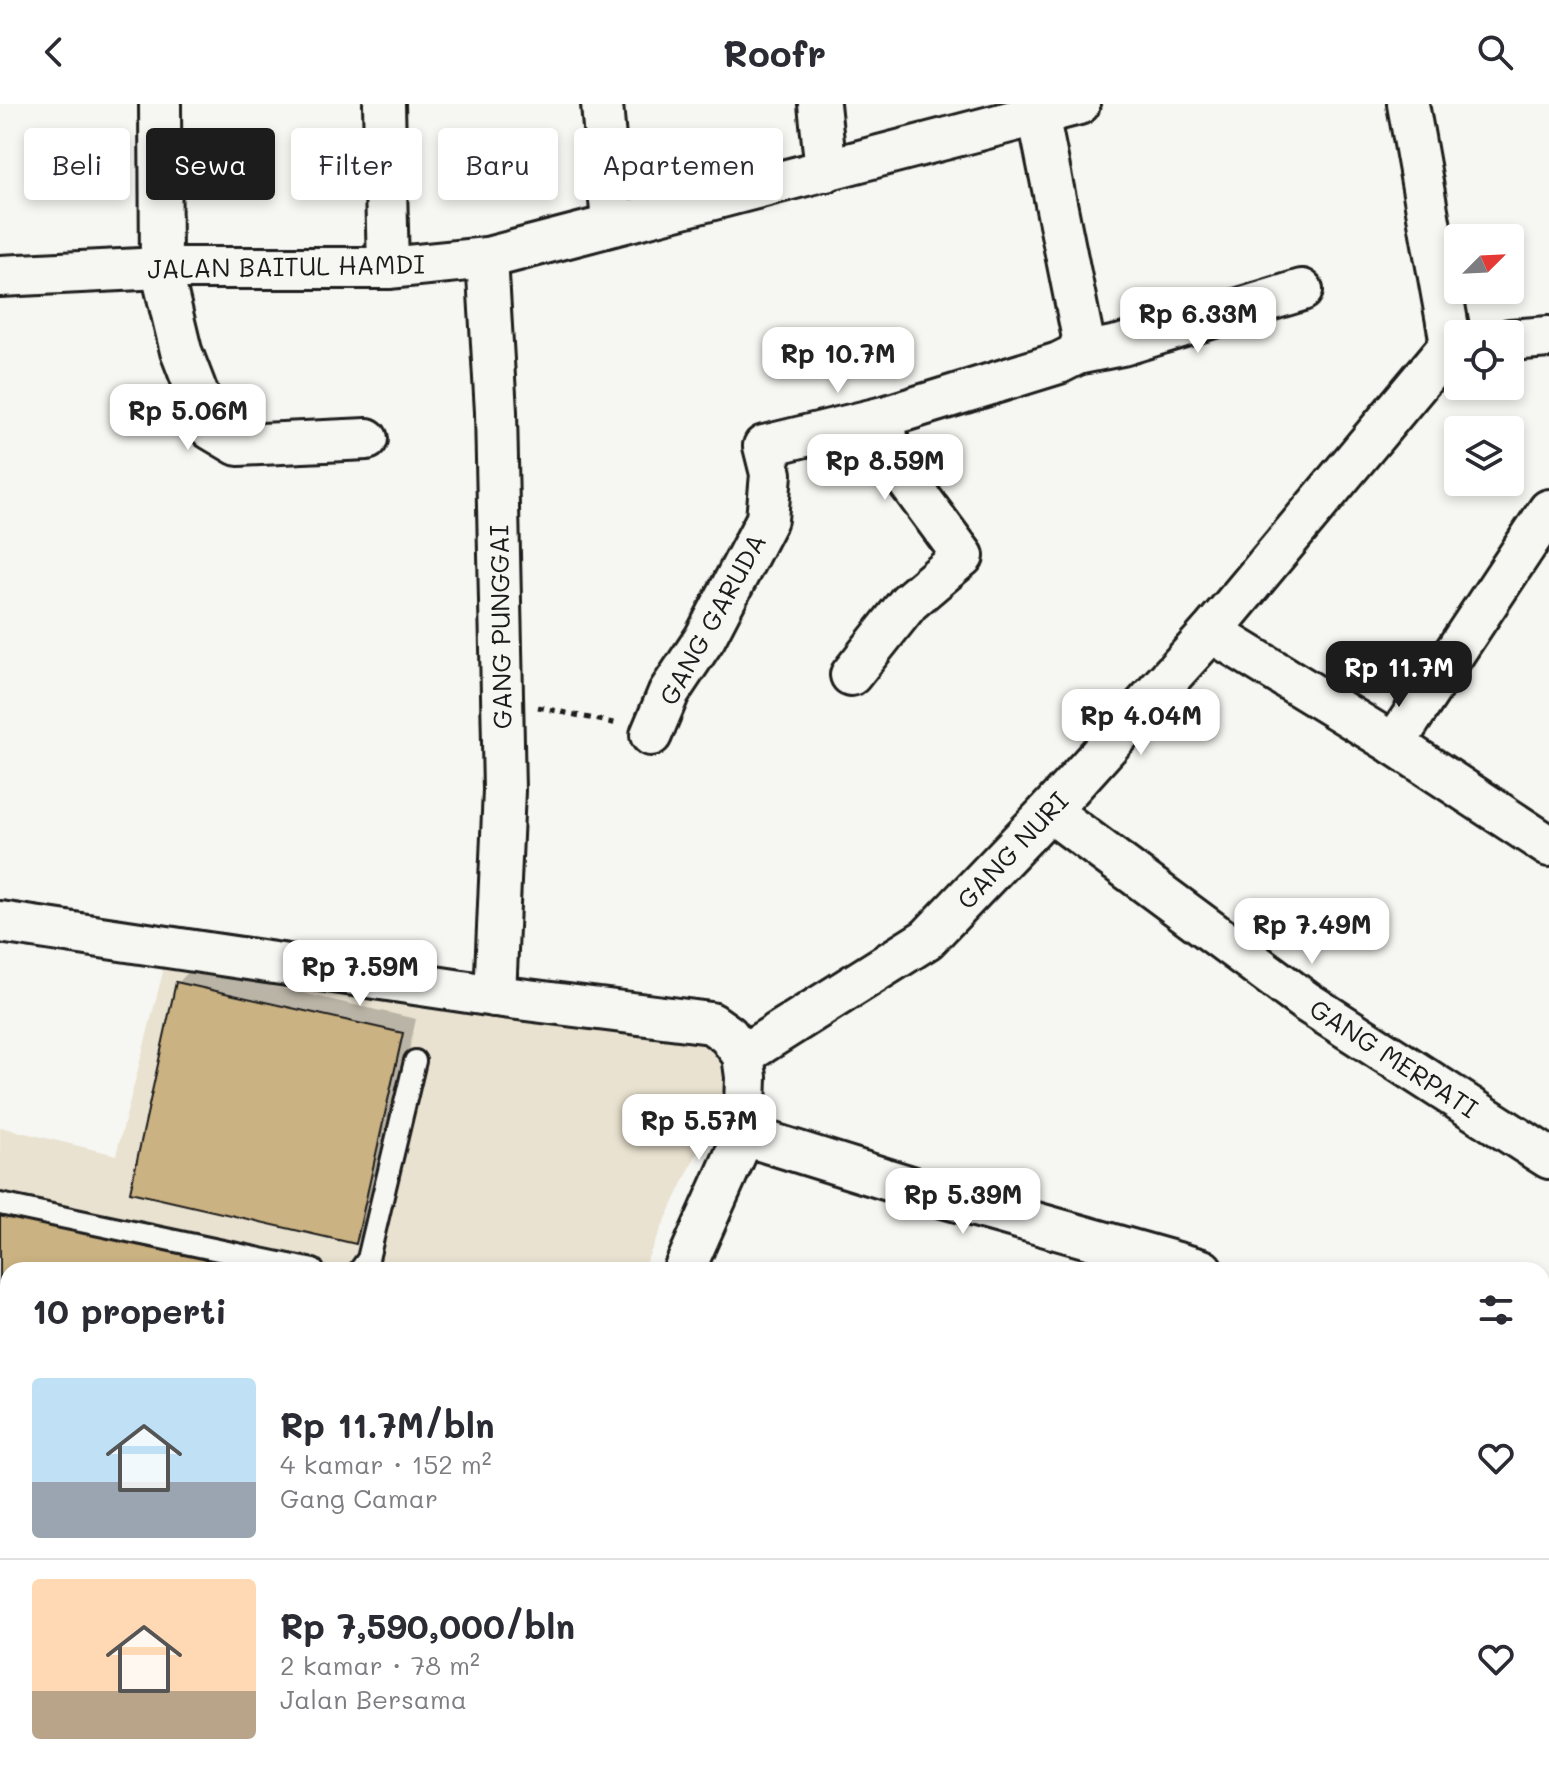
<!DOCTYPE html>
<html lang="id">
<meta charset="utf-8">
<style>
:root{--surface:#fff;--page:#f7f7f7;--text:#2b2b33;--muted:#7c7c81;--line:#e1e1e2;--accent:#1c1c1c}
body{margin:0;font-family:Mali,sans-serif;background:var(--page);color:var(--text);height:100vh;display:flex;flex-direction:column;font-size:30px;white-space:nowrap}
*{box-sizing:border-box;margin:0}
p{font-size:26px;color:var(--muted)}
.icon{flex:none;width:44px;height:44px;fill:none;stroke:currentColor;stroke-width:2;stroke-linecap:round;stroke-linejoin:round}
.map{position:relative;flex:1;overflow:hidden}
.sheet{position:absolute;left:0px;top:1158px;width:1550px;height:514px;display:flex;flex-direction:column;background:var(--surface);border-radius:24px 24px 0 0;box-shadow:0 4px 12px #0003}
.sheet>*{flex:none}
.hud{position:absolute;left:24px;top:24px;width:800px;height:72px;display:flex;gap:16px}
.needle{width:52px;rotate:66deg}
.buttons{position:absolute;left:1444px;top:120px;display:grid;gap:16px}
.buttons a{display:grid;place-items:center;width:80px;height:80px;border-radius:8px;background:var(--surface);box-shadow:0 4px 12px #0003;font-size:40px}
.price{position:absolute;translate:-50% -68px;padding:0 18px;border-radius:16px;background:#fff;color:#222;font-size:26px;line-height:52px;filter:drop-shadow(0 2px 4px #0008)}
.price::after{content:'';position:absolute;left:50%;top:48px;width:24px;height:18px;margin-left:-12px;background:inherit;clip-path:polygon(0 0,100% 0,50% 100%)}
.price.on{background:var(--accent);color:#fff}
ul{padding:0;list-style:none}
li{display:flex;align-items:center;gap:24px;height:200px;padding:0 32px}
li+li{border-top:2px solid var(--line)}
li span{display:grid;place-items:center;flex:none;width:224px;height:160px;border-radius:8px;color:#555}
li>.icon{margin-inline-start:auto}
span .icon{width:96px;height:96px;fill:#fffc;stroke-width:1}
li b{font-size:34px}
h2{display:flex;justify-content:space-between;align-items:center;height:96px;padding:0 32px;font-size:34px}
.pill{padding:0 28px;border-radius:8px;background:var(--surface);box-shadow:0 4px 12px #0003;font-size:28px;line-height:72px}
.pill.on{background:var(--accent);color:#fff}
header{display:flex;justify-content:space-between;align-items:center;height:104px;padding:0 32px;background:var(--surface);font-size:36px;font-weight:700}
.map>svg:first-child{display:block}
.built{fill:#e9e2d0}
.shadow{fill:#0003}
.building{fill:#cbb282;stroke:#1c1c1c;stroke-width:2}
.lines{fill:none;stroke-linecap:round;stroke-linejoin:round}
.service-casing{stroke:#1c1c1c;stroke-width:26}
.minor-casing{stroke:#1c1c1c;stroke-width:46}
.path{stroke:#1c1c1c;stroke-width:5;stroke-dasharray:6 6;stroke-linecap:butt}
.service{stroke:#f6f6f2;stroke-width:20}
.minor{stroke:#f6f6f2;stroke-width:40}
.labels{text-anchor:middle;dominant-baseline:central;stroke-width:7;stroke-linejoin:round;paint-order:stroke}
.street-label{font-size:26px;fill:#1c1c1c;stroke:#f6f6f2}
</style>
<header><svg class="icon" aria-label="back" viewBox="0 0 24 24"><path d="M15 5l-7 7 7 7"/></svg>Roofr<svg class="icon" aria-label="search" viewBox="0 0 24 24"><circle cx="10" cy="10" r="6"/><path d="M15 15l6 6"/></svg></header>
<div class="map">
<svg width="1549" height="1671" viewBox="0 0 1549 1671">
<rect width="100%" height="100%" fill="#f6f6f2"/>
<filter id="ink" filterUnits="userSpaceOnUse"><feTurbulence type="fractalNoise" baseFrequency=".0125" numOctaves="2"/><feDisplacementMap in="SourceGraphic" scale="16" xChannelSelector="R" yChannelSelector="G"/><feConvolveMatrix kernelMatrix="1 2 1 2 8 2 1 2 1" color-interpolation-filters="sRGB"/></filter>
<g filter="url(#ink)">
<path class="built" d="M 173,829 L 718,914 L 729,981 L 642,1166 L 8,1166 L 8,1664 L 417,1664 L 414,1671 L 0,1671 L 0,1023 L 116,1051 Z"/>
<g class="shadow">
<path d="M 192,864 L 416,915 L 370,1123 L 356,1138 L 178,879 Z"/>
<path d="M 0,1094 L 347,1166 L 8,1166 L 8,1519 L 0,1517 Z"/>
</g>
<g class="building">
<path d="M 176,878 L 403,929 L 356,1140 L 130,1088 Z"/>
<path d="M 0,1111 L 265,1166 L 8,1166 L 8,1521 L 0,1519 Z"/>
</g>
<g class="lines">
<g class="service-casing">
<g id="service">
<path d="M 0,1100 L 313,1166"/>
<path d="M 360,1166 L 368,1155 L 415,957"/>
<path d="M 1085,1671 L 1090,1664"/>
</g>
</g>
<g class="minor-casing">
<g id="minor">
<path d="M 160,0 L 161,164 L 181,247 L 211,325 L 238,341 L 367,335"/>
<path d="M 384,0 L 388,164"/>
<path d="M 602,0 L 612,120"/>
<path d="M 819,0 L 826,67"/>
<path d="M 1408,0 L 1451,240"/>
<path d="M 487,154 L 496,308 L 504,686 L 495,892"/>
<path d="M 0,172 L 161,164 L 388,164 L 487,154 L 1079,0"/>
<path d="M 1510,236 L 1549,233"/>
<path d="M 1077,250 L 1122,241 L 1302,186"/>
<path d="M 1211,528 L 1394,640 L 1549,742"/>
<path d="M 851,571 L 909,498 L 963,452 L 890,353 L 884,313"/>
<path d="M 651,631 L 669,588 L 705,534 L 767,415 L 771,370 L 764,342 L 884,313 L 1059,259 L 1077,250 L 1083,234 L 1036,0"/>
<path d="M 1394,640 L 1549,406"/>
<path d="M 1049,707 L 1305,897 L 1549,1054"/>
<path d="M 0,818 L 495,892 L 711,919 L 728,931 L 743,951 L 746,973 L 744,1031 L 684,1166"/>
<path d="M 743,951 L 927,835 L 1049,707 L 1211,528 L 1451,240 L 1458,239"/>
<path d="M 744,1031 L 940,1092 L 1202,1166"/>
<path d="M 1542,1220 L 1549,1210"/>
<path d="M 1310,1664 L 1321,1671"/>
</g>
</g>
<path class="path" d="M 538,603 L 618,620"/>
<use href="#service" class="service"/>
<use href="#minor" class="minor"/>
</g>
</g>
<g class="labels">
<g class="street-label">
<text transform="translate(286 162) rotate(-1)">JALAN BAITUL HAMDI</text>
<text transform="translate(712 515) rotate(-61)">GANG GARUDA</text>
<text transform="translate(500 523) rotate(-91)">GANG PUNGGAI</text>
<text transform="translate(1012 746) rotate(-47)">GANG NURI</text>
<text transform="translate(1394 954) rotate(33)">GANG MERPATI</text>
</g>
</g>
</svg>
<div class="buttons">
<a><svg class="needle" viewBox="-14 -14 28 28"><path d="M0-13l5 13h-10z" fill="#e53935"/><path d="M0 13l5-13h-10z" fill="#7c7c81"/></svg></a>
<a><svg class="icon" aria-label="locate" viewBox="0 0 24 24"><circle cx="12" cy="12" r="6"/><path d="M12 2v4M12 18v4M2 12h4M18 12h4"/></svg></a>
<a><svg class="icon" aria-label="layers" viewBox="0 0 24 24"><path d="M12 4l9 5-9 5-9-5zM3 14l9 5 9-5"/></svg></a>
</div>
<b class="price" style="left:1198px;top:251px">Rp 6.33M</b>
<b class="price" style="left:838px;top:291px">Rp 10.7M</b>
<b class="price" style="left:188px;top:348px">Rp 5.06M</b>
<b class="price" style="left:885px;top:398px">Rp 8.59M</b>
<b class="price on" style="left:1399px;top:605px">Rp 11.7M</b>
<b class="price" style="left:1141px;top:653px">Rp 4.04M</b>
<b class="price" style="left:1312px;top:862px">Rp 7.49M</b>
<b class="price" style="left:360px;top:904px">Rp 7.59M</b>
<b class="price" style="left:699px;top:1058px">Rp 5.57M</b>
<b class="price" style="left:963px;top:1132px">Rp 5.39M</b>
<div class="hud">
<a class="pill">Beli</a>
<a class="pill on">Sewa</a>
<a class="pill">Filter</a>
<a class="pill">Baru</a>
<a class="pill">Apartemen</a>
</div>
<section class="sheet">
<h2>10 properti<svg class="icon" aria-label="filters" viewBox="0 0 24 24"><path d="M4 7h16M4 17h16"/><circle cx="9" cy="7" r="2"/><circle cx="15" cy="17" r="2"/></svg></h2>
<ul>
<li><span style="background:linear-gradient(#bfe0f5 65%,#9aa5b1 0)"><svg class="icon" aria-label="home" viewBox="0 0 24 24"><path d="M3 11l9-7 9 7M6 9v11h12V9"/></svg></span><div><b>Rp 11.7M/bln</b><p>4 kamar · 152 m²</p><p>Gang Camar</p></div><svg class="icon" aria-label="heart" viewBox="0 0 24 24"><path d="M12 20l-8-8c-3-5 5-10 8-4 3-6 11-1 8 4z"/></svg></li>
<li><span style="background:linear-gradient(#ffd9b3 70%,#b9a48a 0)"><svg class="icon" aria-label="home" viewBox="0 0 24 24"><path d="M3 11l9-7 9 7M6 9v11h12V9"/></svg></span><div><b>Rp 7,590,000/bln</b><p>2 kamar · 78 m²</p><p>Jalan Bersama</p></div><svg class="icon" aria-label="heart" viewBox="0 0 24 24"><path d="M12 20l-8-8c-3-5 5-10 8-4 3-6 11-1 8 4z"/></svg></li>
</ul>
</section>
</div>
